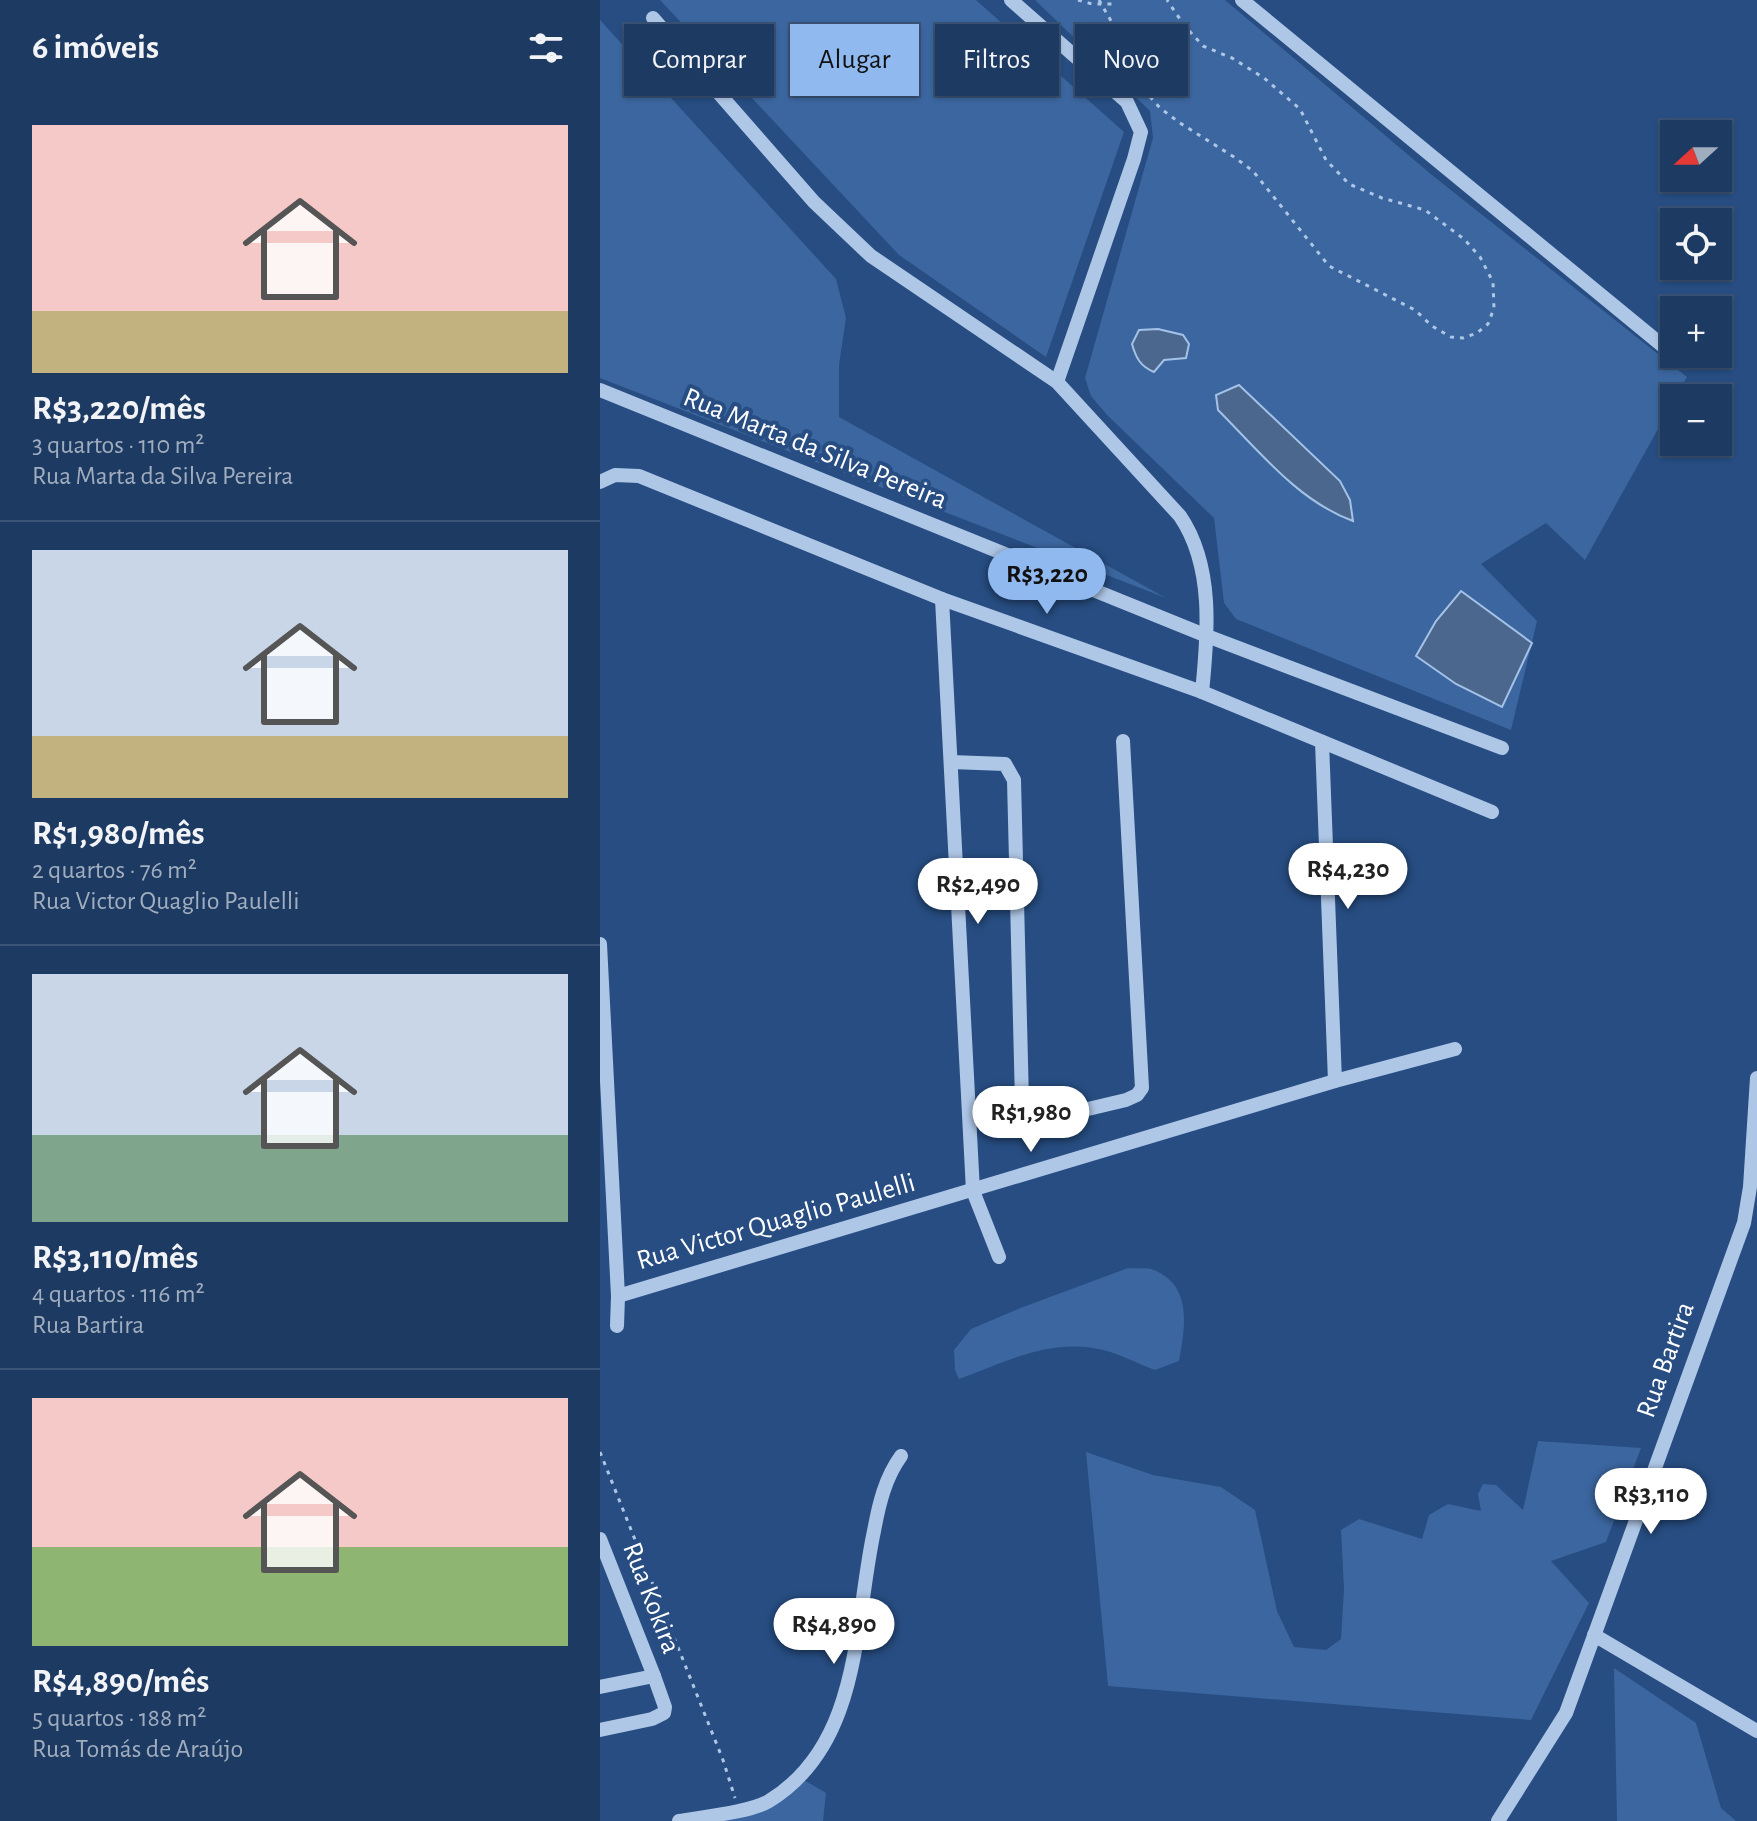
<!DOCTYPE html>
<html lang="pt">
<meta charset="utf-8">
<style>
:root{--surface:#1d3a62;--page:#2a456b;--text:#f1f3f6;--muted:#a0adbe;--line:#3b5477;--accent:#90b9f0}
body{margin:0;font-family:"Alegreya Sans",sans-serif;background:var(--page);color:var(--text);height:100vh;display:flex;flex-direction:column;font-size:30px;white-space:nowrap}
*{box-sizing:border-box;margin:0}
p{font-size:26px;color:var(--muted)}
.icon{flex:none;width:44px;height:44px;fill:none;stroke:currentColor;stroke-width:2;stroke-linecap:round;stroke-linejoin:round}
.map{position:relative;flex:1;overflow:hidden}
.sheet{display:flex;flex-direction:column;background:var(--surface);width:600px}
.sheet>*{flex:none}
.hud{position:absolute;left:24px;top:24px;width:760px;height:72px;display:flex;gap:16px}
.needle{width:52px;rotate:249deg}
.buttons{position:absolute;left:1060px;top:120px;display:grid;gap:16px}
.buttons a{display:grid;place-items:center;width:72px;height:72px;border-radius:0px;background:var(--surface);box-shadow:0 2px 6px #0004,0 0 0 2px var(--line);font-size:40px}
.price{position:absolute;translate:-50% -68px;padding:0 18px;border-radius:28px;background:#fff;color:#222;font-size:26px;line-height:52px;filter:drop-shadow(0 2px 4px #0008)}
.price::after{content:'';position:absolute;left:50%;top:48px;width:24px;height:18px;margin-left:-12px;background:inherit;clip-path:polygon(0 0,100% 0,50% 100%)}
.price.active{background:var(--accent);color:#111}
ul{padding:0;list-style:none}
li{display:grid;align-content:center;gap:16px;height:424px;padding:0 32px}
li+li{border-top:2px solid var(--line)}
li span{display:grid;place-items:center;height:248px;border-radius:0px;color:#555}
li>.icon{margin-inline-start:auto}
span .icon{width:144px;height:144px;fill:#fffc;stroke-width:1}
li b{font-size:34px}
h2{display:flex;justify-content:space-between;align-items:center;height:96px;padding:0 32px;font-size:34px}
.pill{padding:0 28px;border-radius:0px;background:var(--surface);box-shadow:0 2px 6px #0004,0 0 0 2px var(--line);font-size:28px;line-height:72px}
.pill.active{background:var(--accent);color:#111}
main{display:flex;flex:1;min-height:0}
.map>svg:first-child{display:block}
.green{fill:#3b669f}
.water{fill:#4b678d;stroke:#a4c2e7;stroke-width:2}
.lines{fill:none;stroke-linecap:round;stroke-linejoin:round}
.path{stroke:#afc7e7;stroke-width:3;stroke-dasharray:4 6;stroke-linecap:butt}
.minor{stroke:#afc7e7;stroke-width:14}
.labels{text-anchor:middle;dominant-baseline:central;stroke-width:8;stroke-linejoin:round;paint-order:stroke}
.street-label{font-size:28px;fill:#fff;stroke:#274d82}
</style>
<main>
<section class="sheet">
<h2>6 imóveis<svg class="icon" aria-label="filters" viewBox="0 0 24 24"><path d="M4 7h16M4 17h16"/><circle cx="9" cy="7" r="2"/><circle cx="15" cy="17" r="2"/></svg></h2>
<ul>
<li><span style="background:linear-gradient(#f6c9c9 75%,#c2b280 0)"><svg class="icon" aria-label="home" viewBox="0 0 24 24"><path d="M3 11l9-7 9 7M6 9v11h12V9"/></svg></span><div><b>R$3,220/mês</b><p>3 quartos · 110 m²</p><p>Rua Marta da Silva Pereira</p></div></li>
<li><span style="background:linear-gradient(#c9d6e8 75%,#c2b280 0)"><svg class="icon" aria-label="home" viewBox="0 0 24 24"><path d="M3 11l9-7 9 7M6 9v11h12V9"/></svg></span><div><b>R$1,980/mês</b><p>2 quartos · 76 m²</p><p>Rua Victor Quaglio Paulelli</p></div></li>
<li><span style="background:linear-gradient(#c9d6e8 65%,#7fa58c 0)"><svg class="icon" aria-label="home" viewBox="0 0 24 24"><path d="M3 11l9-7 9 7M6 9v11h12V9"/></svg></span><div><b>R$3,110/mês</b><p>4 quartos · 116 m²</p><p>Rua Bartira</p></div></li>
<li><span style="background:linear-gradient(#f6c9c9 60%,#8fb573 0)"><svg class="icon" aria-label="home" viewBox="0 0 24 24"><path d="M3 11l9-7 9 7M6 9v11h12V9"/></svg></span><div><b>R$4,890/mês</b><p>5 quartos · 188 m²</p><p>Rua Tomás de Araújo</p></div></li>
</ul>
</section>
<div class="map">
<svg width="1157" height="1821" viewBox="0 0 1157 1821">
<rect width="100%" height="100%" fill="#274d82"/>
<g class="green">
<path d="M 60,0 L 376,0 L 524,132 L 446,357 L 299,255 Z"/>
<path d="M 435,0 L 625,0 L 832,175 L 1087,377 L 985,560 L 946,523 L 881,564 L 937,621 L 911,730 L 636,619 L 624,603 L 614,518 L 507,415 L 491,396 L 485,378 L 553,138 L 550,111 Z"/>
<path d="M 0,20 L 236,279 L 246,318 L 239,365 L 239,417 L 566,598 L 0,378 Z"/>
<path d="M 528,1268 C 536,1269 547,1267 554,1270 C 593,1286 585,1328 579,1361 L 555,1370 C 538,1364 520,1354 503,1350 C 452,1337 405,1362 359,1379 L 355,1370 L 354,1350 L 371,1329 L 423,1307 Z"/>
<path d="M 938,1441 L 1041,1448 L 1006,1542 L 951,1561 L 989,1603 L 931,1720 L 508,1686 L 486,1452 L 553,1475 L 621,1487 L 655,1510 L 677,1611 L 694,1647 L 726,1650 L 741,1639 L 744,1589 L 741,1530 L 759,1519 L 822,1539 L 829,1515 L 848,1504 L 881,1511 L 878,1494 L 883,1484 L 896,1485 L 923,1510 Z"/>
<path d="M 1014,1668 L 1096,1723 L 1121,1808 L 1136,1821 L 1017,1821 Z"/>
<path d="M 204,1780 L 226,1793 L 223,1821 L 112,1821 Z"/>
</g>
<g class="water">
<path d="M 558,329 L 583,335 L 589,344 L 586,358 L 564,360 L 554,372 C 540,366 536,358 532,344 L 539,330 Z"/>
<path d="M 639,385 L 740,481 L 750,500 L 753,521 C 698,501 659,451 618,410 L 616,395 Z"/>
<path d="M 861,591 L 932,643 L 902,707 L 856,684 L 816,656 L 836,621 Z"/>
</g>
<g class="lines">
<g class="path">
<path d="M 478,0 L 492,4 L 516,4"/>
<path d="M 499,0 L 526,47 L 543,89 L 560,108 L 580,123 L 634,157 L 653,171 L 729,266 L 815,310 L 832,326 L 851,337 L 863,338 L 877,333 L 888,324 L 894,308 L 893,282 L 880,257 L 864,239 L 825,210 L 782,198 L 749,184 L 726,160 L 700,109 L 664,78 L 632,58 L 603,46 L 584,25 L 567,0"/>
<path d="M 0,1452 L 123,1760 L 135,1798"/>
</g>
<g class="minor">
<path d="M 411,0 L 527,102 L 541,132 L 534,159 L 457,382"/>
<path d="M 642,0 L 1069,351"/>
<path d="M 53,18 L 214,202 L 271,256 L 457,382 L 580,516 C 614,566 608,634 602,692"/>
<path d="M 0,390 L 607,636 L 902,748"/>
<path d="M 0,482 L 15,475 L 39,476 L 342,599 L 602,692 L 892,812"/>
<path d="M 342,599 L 373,1191 L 399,1257"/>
<path d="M 722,742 L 735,1081"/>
<path d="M 351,762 L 405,764 L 414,780 L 422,1102 L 425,1113 L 434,1118 L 446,1119 L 526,1100 L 537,1095 L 542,1088 L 523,741"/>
<path d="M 0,944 L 18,1296 L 17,1326"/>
<path d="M 18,1296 L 735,1081 L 855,1049"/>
<path d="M 0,1539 L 54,1676 L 0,1687"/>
<path d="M 994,1635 L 1157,1731"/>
<path d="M 0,1730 L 52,1719 L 64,1713 L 65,1707 L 54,1676"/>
<path d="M 79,1821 C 101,1817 151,1812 169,1801 C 262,1744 254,1623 274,1531 C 279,1504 285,1478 301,1456"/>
<path d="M 898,1821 L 966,1713 L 1144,1223 L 1150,1187 L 1157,1078"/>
</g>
</g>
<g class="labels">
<g class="street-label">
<text transform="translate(215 449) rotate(22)">Rua Marta da Silva Pereira</text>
<text transform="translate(176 1222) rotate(-16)">Rua Victor Quaglio Paulelli</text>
<text transform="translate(1066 1360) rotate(-70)">Rua Bartira</text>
<text transform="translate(51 1598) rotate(69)">Rua Kokira</text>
</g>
</g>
</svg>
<div class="buttons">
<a><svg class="needle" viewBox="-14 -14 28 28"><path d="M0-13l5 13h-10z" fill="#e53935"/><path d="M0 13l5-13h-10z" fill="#a0adbe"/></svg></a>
<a><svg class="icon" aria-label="locate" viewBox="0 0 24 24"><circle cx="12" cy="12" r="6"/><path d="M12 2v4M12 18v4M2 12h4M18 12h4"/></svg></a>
<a>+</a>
<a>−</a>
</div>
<b class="price active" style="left:447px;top:616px">R$3,220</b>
<b class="price" style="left:748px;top:911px">R$4,230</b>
<b class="price" style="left:378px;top:926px">R$2,490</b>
<b class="price" style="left:431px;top:1154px">R$1,980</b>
<b class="price" style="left:1051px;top:1536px">R$3,110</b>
<b class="price" style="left:234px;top:1666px">R$4,890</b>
<div class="hud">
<a class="pill">Comprar</a>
<a class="pill active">Alugar</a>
<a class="pill">Filtros</a>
<a class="pill">Novo</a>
</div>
</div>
</main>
